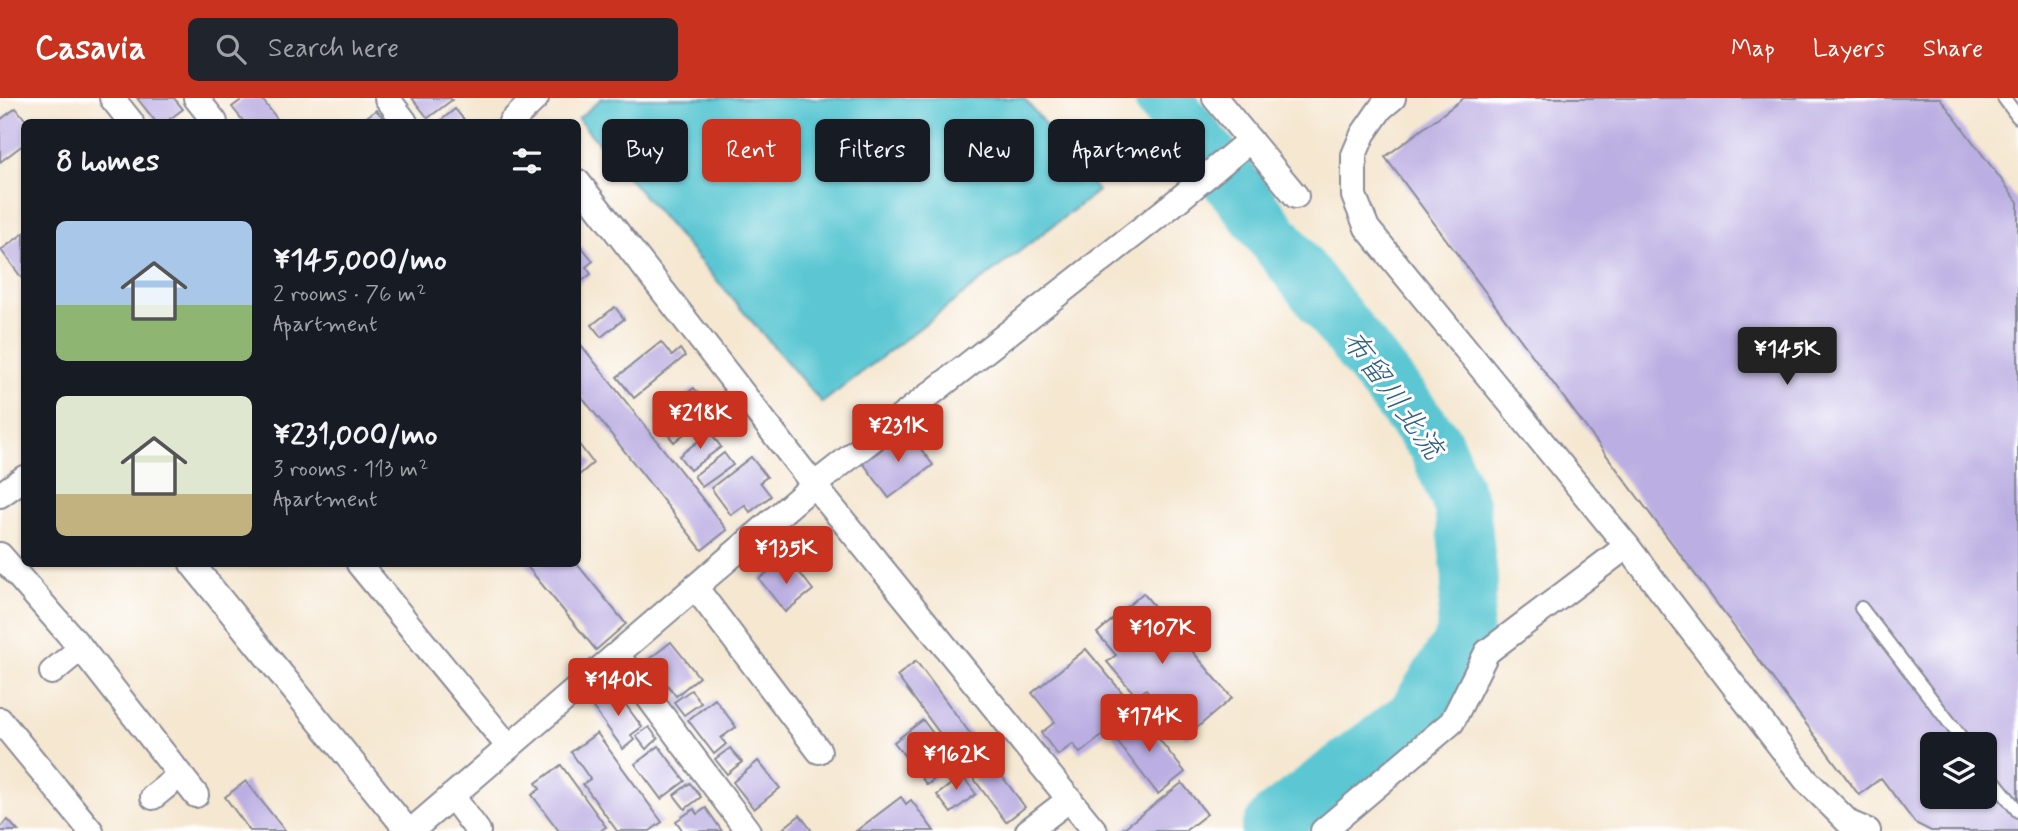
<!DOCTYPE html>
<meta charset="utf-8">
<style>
:root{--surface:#171b24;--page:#20242c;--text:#f1f3f6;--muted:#9ea1a6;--accent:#c8321e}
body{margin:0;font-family:Mynerve,"Klee One",sans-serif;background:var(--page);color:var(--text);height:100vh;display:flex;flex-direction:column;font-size:26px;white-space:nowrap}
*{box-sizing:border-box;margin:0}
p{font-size:23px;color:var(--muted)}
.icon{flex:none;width:38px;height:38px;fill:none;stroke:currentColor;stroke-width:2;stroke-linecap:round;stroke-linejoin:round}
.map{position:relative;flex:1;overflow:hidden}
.details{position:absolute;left:21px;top:21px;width:560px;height:448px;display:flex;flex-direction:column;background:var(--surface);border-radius:10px;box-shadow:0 2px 5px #0004}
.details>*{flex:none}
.banner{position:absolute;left:602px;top:21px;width:665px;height:63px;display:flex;gap:14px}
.tools{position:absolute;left:1920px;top:634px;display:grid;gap:14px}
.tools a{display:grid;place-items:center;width:77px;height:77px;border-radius:10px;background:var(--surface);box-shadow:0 2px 5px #0004;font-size:35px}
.price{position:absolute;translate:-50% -60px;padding:0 16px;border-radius:7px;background:var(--accent);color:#fff;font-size:23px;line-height:46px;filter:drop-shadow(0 2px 4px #0008)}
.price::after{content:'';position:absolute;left:50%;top:42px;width:21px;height:16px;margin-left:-10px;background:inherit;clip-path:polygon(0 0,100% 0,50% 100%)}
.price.on{background:#222;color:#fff}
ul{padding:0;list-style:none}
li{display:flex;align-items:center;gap:21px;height:175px;padding:0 35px}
li span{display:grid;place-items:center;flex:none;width:196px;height:140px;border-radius:10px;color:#555}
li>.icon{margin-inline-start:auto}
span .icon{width:84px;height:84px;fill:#fffc;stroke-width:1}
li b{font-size:30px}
h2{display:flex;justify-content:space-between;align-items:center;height:84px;padding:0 35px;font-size:30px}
.chip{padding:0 24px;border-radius:10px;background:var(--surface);box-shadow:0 2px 5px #0004;font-size:24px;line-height:63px}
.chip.on{background:var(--accent);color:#fff}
header{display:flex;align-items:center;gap:42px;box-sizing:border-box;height:98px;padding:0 35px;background:var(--accent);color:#fff}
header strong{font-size:33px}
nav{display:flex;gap:38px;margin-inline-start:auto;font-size:24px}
.search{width:490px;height:63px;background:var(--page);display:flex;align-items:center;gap:18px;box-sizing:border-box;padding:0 24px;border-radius:10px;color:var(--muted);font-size:26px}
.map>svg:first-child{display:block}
.water{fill:#5bc7d3;stroke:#3b7b98;stroke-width:2}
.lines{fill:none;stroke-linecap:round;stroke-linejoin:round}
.river{stroke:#5bc7d3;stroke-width:56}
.building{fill:#bbaee2;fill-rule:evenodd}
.lane-casing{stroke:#888b97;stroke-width:16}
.street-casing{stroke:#888b97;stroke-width:28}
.lane{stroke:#fff;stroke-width:12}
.street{stroke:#fff;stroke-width:24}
.labels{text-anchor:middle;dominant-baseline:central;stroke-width:6;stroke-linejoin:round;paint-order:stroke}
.water-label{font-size:30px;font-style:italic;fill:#2e5d81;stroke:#fff}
</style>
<header>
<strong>Casavia</strong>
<div class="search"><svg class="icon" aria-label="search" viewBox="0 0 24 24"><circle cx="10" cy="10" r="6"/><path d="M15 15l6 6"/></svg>Search here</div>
<nav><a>Map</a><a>Layers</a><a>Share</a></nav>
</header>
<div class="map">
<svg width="2018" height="733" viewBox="0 0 2018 733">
<rect width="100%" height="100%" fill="#fff"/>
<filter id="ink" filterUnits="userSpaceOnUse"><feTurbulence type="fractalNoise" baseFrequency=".0143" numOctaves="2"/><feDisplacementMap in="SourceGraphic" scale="14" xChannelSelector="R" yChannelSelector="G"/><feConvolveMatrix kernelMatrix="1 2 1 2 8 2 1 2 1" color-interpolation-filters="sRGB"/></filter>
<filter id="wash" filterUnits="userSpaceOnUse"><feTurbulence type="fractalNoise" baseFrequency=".00686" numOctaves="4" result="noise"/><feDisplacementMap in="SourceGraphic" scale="28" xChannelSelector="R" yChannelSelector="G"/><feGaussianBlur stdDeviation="1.57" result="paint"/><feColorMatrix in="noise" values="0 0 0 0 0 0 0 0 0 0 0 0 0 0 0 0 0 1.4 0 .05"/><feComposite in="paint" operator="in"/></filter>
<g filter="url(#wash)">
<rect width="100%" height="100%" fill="#f5e7d0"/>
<path class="water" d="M 602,0 L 1024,0 L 1098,93 L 822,305 L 578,21 Z"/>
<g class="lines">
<path class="river" d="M 1162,0 L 1216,65 L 1435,346 L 1462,409 L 1470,481 L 1463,542 L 1414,618 L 1275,723 L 1269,733"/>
</g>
<g id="blocks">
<g class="building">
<path d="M 137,0 L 174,0 L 183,11 L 166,24 L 156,24 Z"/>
<path d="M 244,0 L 261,0 L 278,22 L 275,24 L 244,24 L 232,9 Z"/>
<path d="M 412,0 L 450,0 L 452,2 L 428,20 Z"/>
<path d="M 1464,0 L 1940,0 L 2018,104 L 2018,733 L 1931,733 L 1915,725 L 1881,680 L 1859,697 L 1385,59 ZM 1932,646 L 1984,646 L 1984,698 L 1932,698 Z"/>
<path d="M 16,10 L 27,24 L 24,24 L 24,46 L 0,64 L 0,22 Z"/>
<path d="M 455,11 L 466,24 L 439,24 Z"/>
<path d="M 376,12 L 387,24 L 360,24 Z"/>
<path d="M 24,135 L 24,183 L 1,152 Z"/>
<path d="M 581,148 L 593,163 L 586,169 L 591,176 L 578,186 L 578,151 Z"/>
<path d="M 615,209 L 624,221 L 601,239 L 592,227 Z"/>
<path d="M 578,243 L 727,432 L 702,452 L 578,294 Z"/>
<path d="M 661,244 L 672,258 L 680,251 L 685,258 L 634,300 L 617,279 Z"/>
<path d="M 694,290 L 704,303 L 710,297 L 724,314 L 700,333 L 695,327 L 674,344 L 655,321 Z"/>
<path d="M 907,333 L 933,367 L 889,400 L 863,365 Z"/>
<path d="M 710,334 L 721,349 L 690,372 L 679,358 Z"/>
<path d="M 578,345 L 593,365 L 578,378 Z"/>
<path d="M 724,355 L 733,367 L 702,389 L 694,378 Z"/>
<path d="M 751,359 L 767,379 L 760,384 L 771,398 L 750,414 L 745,407 L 731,417 L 711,390 Z"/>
<path d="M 525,466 L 577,466 L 626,526 L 596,552 Z"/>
<path d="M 778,466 L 783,473 L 793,466 L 813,492 L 785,514 L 759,481 Z"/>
<path d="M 1143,495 L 1232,600 L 1186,639 L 1146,591 L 1137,599 L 1107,564 L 1116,557 L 1097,535 Z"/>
<path d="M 671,544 L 699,579 L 676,598 L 648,562 Z"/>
<path d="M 1086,551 L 1136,611 L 1080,655 L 1073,646 L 1058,657 L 1041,635 L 1055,624 L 1032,595 Z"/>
<path d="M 916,563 L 1025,709 L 1006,724 L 897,578 Z"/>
<path d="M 615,592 L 642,629 L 631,637 L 634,642 L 623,651 L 592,608 Z"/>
<path d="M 691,592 L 701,605 L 684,617 L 674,604 Z"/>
<path d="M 715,601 L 736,629 L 721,640 L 726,646 L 714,656 L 688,622 Z"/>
<path d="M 1139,616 L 1185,674 L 1158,696 L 1112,637 Z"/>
<path d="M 923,622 L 955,665 L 927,687 L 894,644 Z"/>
<path d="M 649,629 L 658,641 L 646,651 L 636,638 Z"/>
<path d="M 597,635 L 662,724 L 650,733 L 617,733 L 583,686 L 590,681 L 571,654 Z"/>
<path d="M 659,648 L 685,683 L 661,701 L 635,666 Z"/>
<path d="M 730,650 L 742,664 L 727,676 L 715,661 Z"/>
<path d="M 758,663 L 780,690 L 754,711 L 733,684 Z"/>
<path d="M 561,667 L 606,729 L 600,733 L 559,733 L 532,697 L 540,691 L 536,685 Z"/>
<path d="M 956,670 L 976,696 L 951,715 L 937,697 L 951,686 L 945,679 Z"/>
<path d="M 246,683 L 285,733 L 250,733 L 225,699 Z"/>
<path d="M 690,685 L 701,699 L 685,711 L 674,697 Z"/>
<path d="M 1182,685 L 1207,716 L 1185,733 L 1120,733 Z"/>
<path d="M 901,699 L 906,706 L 911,702 L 934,733 L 856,733 Z"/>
<path d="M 706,710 L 722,733 L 683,733 L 676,723 L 694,711 L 697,716 Z"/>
<path d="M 800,717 L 812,733 L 780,733 Z"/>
<path d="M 8,722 L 18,733 L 0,733 L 0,729 Z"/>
</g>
</g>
</g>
<g filter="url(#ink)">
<use href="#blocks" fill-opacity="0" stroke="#888b97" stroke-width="2"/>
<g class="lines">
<g class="lane-casing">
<g id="lane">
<path d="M 2004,0 L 2018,19"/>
<path d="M 1861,510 L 1966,646"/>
<path d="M 1984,670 L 2018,713"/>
</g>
</g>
<g class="street-casing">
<g id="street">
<path d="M 112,0 L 131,24"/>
<path d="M 196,0 L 215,24"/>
<path d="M 387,0 L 405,24"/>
<path d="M 1215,0 L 1296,98"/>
<path d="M 1393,0 L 1381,10 L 1363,36 L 1354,57 L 1354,98 L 1367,130 L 1627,448 L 1806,682 L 1849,725 L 1868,733"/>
<path d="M 511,24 L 536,0"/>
<path d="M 578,84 L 814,387 L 1095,733"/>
<path d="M 0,397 L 24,380"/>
<path d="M 0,457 L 81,550 L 196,697"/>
<path d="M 192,466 L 408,733"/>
<path d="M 359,466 L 509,649"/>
<path d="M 695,489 L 819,653"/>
<path d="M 617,557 L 748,733"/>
<path d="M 52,574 L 81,550"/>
<path d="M 0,622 L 91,733"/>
<path d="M 452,698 L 478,733"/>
<path d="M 153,699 L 180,677"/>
<path d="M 411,733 L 814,387 L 1172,107 L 1250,42"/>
<path d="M 1028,733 L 1070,701"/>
<path d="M 1323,733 L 1452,624 L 1487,554 L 1627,448"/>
</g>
</g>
<use href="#lane" class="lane"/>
<use href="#street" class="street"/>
</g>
</g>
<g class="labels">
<g class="water-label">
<text transform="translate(1392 297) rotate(54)">布留川北流</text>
</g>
</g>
</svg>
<div class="tools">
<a><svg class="icon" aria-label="layers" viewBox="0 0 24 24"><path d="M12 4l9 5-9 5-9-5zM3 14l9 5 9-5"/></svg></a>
</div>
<b class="price on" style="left:1787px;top:289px">¥145K</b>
<b class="price" style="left:700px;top:353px">¥218K</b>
<b class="price" style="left:898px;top:366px">¥231K</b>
<b class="price" style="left:786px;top:488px">¥135K</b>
<b class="price" style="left:1162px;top:568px">¥107K</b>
<b class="price" style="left:618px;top:620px">¥140K</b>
<b class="price" style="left:1149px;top:656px">¥174K</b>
<b class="price" style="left:956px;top:694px">¥162K</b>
<div class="banner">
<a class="chip">Buy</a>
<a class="chip on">Rent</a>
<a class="chip">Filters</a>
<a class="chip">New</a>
<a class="chip">Apartment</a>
</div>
<section class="details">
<h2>8 homes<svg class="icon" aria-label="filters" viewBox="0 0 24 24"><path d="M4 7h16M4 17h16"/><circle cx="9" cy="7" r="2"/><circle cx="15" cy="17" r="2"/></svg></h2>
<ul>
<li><span style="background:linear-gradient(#a9c7e8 60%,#8fb573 0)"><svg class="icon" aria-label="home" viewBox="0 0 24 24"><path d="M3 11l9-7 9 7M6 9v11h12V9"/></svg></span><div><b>¥145,000/mo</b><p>2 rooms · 76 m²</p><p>Apartment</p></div></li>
<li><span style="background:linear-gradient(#dfe7d0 70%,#c2b280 0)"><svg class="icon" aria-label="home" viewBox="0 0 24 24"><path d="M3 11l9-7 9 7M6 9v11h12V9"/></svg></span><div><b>¥231,000/mo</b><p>3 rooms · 113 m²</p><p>Apartment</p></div></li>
</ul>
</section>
</div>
